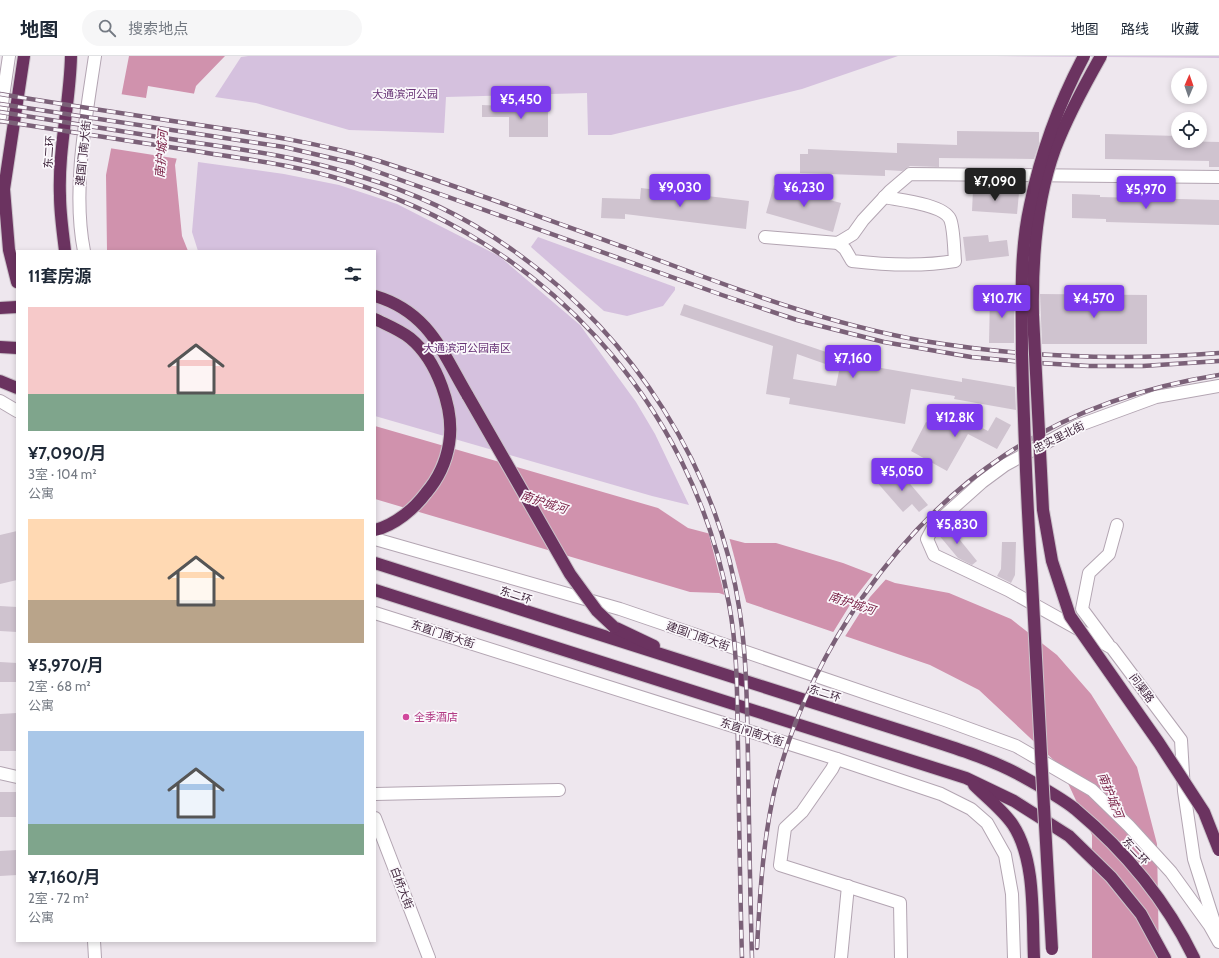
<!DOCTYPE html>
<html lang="zh">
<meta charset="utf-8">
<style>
:root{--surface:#fff;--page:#f6f6f7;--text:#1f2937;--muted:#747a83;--line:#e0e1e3;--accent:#7c3aed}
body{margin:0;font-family:Cabin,"Noto Sans SC",sans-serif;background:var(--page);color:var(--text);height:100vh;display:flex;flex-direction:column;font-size:15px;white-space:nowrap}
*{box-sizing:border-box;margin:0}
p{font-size:13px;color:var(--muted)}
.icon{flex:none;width:22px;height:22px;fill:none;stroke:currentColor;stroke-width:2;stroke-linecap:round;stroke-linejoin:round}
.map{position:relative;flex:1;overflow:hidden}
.sheet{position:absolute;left:16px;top:194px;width:360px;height:692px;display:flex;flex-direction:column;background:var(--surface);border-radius:0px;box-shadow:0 2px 6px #0003}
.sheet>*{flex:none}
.needle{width:26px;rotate:2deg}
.buttons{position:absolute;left:1171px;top:12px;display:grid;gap:8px}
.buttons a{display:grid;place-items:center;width:36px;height:36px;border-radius:50%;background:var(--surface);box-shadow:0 2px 6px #0003;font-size:20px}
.price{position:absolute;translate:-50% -34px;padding:0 9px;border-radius:4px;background:var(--accent);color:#fff;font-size:13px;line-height:26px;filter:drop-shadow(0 1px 2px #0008)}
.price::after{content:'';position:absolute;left:50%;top:24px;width:12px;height:9px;margin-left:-6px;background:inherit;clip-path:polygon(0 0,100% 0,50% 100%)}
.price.active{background:#222;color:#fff}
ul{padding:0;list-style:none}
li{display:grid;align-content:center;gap:8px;height:212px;padding:0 12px}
li span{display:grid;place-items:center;height:124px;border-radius:0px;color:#555}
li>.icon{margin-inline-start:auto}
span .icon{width:72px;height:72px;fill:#fffc;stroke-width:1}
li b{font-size:17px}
h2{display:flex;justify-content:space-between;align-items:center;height:48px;padding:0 12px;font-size:17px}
header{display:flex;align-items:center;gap:24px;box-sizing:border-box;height:56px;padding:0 20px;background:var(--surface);border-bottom:1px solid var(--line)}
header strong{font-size:19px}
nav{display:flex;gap:22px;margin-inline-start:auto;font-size:14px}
.search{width:280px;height:36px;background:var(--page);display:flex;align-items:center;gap:10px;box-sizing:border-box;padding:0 14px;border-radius:22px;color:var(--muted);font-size:15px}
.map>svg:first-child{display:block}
.green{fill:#d5c1de}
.water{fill:#d092ad}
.pier{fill:#eee7ee}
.building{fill:#cfc3cf}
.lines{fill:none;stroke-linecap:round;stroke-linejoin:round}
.minor-casing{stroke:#b3a5b2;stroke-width:14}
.highway-casing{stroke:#cac2c9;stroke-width:14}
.minor{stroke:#fff;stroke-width:12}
.highway{stroke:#6b3360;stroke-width:12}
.rail-casing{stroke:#7b6178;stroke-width:4.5}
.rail{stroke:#faf7fb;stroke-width:3;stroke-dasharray:9;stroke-linecap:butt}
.highway-bridge-casing{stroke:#cac2c9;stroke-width:14;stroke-linecap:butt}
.highway-bridge{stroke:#6b3360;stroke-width:12}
.hotel-dot{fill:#d1479c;stroke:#faf7fb;stroke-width:1.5}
.labels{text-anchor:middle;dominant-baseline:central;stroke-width:3.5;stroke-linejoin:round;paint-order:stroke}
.park-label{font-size:11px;fill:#673275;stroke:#faf7fb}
.street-label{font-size:11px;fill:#40263d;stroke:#faf7fb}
.hotel-label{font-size:11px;fill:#b23c85;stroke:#faf7fb;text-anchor:start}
.water-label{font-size:12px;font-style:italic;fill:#7a2247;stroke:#faf7fb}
</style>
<header>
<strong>地图</strong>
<div class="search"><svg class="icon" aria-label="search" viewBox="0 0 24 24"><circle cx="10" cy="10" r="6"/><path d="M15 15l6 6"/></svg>搜索地点</div>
<nav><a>地图</a><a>路线</a><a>收藏</a></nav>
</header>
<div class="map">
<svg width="1219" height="902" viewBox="0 0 1219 902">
<rect width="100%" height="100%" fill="#eee7ee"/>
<g class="green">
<path d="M 248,0 L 898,0 L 802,33 L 611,79 L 588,79 L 587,37 L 446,41 L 444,77 L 349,74 L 256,47 L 215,41 L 241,1 Z"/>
<path d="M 996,0 L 1219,0 L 1219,2 Z"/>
<path d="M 198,106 L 284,118 L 339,129 L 397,148 L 499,200 L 580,269 L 636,346 L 655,378 L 689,449 L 652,440 L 375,360 L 375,195 L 198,195 L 192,176 Z"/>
<path d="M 538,181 L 675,231 L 675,234 L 663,250 L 627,260 L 604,255 L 531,191 Z"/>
</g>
<g class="water">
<path d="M 129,0 L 225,0 L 196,30 L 175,109 L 182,180 L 188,195 L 107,195 L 106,119 Z"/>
<path d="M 375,370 L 658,452 L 688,472 L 745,487 L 776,487 L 843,507 L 895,527 L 949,537 L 1011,563 L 1057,599 L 1091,638 L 1137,711 L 1157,788 L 1159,902 L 1092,902 L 1092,779 L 1060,710 L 979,634 L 930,609 L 719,537 L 690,536 L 375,443 Z"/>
</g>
<g class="pier">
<path d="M 148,30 L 196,38 L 179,103 L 109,92 L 120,38 L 146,42 Z"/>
<path d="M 708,475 L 729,481 L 747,549 L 725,541 Z"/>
<path d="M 874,517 L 887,522 L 870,541 L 844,582 L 832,578 L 853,544 Z"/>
</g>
<g class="building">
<path d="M 482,49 L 548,52 L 548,81 L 509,81 L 509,61 L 482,61 Z"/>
<path d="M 957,75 L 1039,76 L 1039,88 L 1034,103 L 939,102 L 939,111 L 910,110 L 902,115 L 885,114 L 885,120 L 800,117 L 800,98 L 808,98 L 808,93 L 897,97 L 897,87 L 957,89 Z"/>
<path d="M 1105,78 L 1178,80 L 1178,85 L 1219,86 L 1219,111 L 1209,111 L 1209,105 L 1105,103 Z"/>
<path d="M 774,129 L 841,147 L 833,176 L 766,157 Z"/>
<path d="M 641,132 L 749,145 L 746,173 L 625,158 L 625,163 L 601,162 L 602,142 L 640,143 Z"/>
<path d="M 973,134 L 1019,137 L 1017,158 L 972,155 Z"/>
<path d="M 1072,138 L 1100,139 L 1100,141 L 1219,144 L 1219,169 L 1106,166 L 1106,163 L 1072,162 Z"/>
<path d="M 988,179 L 989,186 L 1007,184 L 1009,200 L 966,205 L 963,181 Z"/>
<path d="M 990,238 L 1014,238 L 1014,287 L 989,287 Z"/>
<path d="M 1040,238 L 1147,239 L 1147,288 L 1042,288 Z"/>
<path d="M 684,248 L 835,299 L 831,310 L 797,298 L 793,323 L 836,330 L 841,305 L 962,326 L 962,322 L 1015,331 L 1016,354 L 954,343 L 955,340 L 911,333 L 905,368 L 789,348 L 790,342 L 766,338 L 773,290 L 680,259 Z"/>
<path d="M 948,354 L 988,375 L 996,361 L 1011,369 L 997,393 L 968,378 L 947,415 L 911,395 L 926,366 L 938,372 Z"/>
<path d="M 897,411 L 895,425 L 900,416 L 928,449 L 919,456 L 912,448 L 903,456 L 875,424 L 880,425 Z"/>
<path d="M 947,468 L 977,505 L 972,509 L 958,502 L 938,478 Z"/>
<path d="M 17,475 L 17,524 L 0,528 L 0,479 Z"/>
<path d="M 1002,486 L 1016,486 L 1015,519 L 1011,527 L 997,520 L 1001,513 Z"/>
<path d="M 0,550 L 17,551 L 17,576 L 0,575 Z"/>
<path d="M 0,606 L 17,607 L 17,626 L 0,626 Z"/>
<path d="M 17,657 L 17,695 L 0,695 L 0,658 Z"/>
<rect x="0" y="736" width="17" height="25"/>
<path d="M 17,794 L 17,819 L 0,820 L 0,795 Z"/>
</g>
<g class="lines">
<g class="minor-casing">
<g id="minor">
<path d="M 0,61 L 9,0"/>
<path d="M 765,181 L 838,187 L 853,178 L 863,164 L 890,135 L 910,118 L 1219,121"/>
<path d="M 838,187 L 845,193 L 852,205 C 886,209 920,211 955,205 C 954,194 954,172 950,163 C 943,148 899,144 884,141"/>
<path d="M 84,195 C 72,134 86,61 95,0"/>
<path d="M 0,345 L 17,355"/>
<path d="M 375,483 L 620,553 L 945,664 L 1016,690 L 1092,734 L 1129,770 L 1171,816 L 1210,870 L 1219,886"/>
<path d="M 375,557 L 837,703 L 941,738 L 971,753 L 987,767 L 1005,799 L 1012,838 L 1014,902"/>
<path d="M 1108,588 L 1082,553 L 1089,517 L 1109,498 L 1117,469"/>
<path d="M 837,703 L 832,713 L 802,756 L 785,772 L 780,809 L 900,847 L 901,902"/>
<path d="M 0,717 L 17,721"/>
<path d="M 375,738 L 559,734"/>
<path d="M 375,762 L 429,902"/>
<path d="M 1216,872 L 1194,803 L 1184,735 L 1181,684 L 1112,592 L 1008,534 L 934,499 L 927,483 L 935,468 L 982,426 L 1005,409 L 1077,370 L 1156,341 L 1219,330"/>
<path d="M 94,885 L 95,902"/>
<path d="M 841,902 L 848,830"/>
</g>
</g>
<g class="highway-casing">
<g id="highway">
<path d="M 65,195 C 63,177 60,158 60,140 C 58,93 70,47 71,0"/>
<path d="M 17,226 L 9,194 L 4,133 L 24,0"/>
<path d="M 375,240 C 429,256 442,296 468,340"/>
<path d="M 0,252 L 17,251"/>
<path d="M 375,263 C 387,269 400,274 410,282 C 437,304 455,354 449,388 C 446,406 438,423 426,437 C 414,453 395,469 375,474"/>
<path d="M 0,291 L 17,292"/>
<path d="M 0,325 L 17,332"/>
<path d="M 375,507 L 921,681 C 954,692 988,702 1018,718 C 1036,728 1060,741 1075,753 C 1125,795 1166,844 1194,902"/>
<path d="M 375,534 L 966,722 L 1014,745 L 1069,780 L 1111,821 L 1141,858 L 1165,902"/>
<path d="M 614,571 L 654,590"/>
<path d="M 974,729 C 987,742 1003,754 1013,769 C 1036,804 1032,861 1034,902"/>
</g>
</g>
<use href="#minor" class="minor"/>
<use href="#highway" class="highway"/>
<g class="rail-casing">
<g id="rail">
<path d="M 0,38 C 66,49 133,59 199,69 C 260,78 321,87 379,105 C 463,132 546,163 629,193 C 725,229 822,267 924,285 C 1021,301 1121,305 1219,297"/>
<path d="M 0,48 L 284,91 L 353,107 L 722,239 L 797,264 L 884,286 L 971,301 L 1022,306 L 1089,310 L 1143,310 L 1219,305"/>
<path d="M 0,56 C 63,66 127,76 190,86 C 247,94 305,102 359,120 C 413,136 468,162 514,195 C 632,279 719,412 740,557 C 747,606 747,654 748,703 C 749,769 750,836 752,902"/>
<path d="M 0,65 C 65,75 130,85 195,95 C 244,103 295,109 343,124 C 542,183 691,343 729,548 C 738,595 737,644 738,692 C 739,762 740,832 742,902"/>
<path d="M 757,892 C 760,836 763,779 777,724 C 810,598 896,471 1005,399 C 1069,356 1143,331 1219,319"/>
</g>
</g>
<use href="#rail" class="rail"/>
<g class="highway-bridge-casing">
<g id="highway-bridge">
<path d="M 1101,0 C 1084,30 1067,61 1055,93 C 1036,145 1032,205 1033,259 L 1043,454 L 1052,505 L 1070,560 L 1159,687 L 1204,756 L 1219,794"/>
<path d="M 468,340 L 570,518 L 597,555 L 614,571"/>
<path d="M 1052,893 C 1045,770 1038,648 1032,525 C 1027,450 1024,374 1022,298 C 1022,248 1019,198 1030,149 C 1041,96 1059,47 1084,0"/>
</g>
</g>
<use href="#highway-bridge" class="highway-bridge"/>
</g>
<circle class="hotel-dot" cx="406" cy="661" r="4"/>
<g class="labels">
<g class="park-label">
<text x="405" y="38">大通滨河公园</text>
<text x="467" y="292">大通滨河公园南区</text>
</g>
<g class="street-label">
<text transform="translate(49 96) rotate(-86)">东二环</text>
<text transform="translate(83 97) rotate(-84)">建国门南大街</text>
<text transform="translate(1059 381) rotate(-27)">忠实里北街</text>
<text transform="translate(516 539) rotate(18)">东二环</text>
<text transform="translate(443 578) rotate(18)">东直门南大街</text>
<text transform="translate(698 580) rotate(19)">建国门南大街</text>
<text transform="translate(1142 632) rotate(53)">问渠路</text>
<text transform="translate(825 637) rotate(17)">东二环</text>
<text transform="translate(752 676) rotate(18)">东直门南大街</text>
<text transform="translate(1136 795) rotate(47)">东二环</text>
<text transform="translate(402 832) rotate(69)">白桥大街</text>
</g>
<g class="hotel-label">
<text x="414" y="661">全季酒店</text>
</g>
<g class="water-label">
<text transform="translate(161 98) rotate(-86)">南护城河</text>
<text transform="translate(544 446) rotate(18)">南护城河</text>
<text transform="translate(852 547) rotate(18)">南护城河</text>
<text transform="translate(1111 739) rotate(68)">南护城河</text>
</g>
</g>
</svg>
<div class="buttons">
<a><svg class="needle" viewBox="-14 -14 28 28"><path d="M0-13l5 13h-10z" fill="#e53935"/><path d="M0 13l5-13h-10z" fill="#747a83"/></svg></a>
<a><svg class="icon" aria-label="locate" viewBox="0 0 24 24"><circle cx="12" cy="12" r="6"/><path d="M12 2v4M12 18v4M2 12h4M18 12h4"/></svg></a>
</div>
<b class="price" style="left:521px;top:64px">¥5,450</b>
<b class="price active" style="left:995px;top:146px">¥7,090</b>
<b class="price" style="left:680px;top:152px">¥9,030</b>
<b class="price" style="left:804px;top:152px">¥6,230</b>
<b class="price" style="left:1146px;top:154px">¥5,970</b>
<b class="price" style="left:1002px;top:263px">¥10.7K</b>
<b class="price" style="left:1094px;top:263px">¥4,570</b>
<b class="price" style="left:853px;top:323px">¥7,160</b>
<b class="price" style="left:955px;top:382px">¥12.8K</b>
<b class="price" style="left:902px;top:436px">¥5,050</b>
<b class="price" style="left:957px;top:489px">¥5,830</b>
<section class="sheet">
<h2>11套房源<svg class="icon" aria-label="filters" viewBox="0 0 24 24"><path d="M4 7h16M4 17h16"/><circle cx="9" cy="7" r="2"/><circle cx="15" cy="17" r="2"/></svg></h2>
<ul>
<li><span style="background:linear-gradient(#f6c9c9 70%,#7fa58c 0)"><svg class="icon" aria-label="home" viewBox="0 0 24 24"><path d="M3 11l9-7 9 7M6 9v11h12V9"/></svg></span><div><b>¥7,090/月</b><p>3室 · 104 m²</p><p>公寓</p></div></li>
<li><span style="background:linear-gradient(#ffd9b3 65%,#b9a48a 0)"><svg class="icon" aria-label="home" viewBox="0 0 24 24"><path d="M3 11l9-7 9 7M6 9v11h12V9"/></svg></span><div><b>¥5,970/月</b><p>2室 · 68 m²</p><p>公寓</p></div></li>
<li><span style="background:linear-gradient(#a9c7e8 75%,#7fa58c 0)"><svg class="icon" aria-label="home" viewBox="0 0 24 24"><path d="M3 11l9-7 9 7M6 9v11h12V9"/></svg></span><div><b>¥7,160/月</b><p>2室 · 72 m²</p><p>公寓</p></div></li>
</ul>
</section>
</div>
